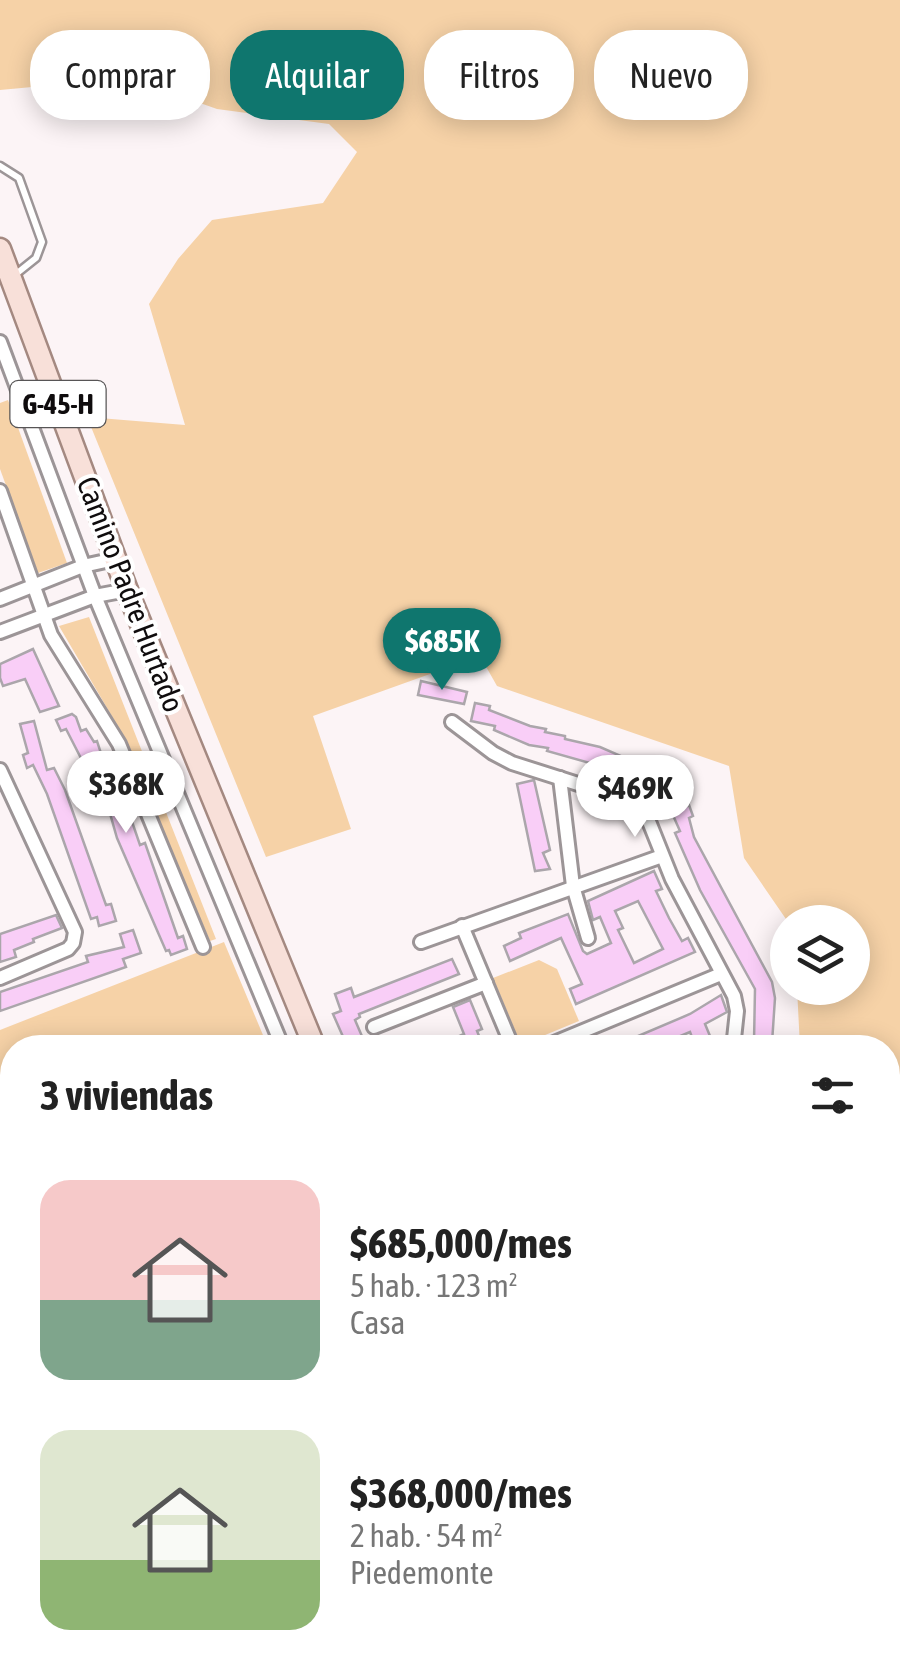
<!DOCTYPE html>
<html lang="es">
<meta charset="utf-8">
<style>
:root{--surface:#fff;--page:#f6f6f6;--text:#222;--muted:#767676;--accent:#0f766e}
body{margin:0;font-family:"Asap Condensed",sans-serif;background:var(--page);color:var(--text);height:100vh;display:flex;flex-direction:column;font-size:38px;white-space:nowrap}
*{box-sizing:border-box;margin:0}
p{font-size:32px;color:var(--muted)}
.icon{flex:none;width:55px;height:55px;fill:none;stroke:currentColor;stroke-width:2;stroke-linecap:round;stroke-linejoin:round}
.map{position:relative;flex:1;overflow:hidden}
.side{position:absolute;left:0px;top:1035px;width:900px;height:642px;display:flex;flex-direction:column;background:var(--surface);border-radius:40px 40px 0 0;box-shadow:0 5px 25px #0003}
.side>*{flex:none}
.banner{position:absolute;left:30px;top:30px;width:840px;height:90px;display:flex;gap:20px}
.fabs{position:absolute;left:770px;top:905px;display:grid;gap:20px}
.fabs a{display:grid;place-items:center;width:100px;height:100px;border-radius:50%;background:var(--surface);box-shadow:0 5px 25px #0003;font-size:50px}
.price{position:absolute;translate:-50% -85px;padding:0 22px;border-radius:35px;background:#fff;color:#222;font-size:32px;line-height:65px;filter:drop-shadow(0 2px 5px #0008)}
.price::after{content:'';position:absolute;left:50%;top:60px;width:30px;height:22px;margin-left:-15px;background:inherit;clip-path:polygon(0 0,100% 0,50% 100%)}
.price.selected{background:var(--accent);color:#fff}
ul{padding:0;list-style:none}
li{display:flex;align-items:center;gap:30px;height:250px;padding:0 40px}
li span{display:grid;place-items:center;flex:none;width:280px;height:200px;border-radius:30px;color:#555}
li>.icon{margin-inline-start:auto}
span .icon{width:120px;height:120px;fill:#fffc;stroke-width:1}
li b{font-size:42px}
h2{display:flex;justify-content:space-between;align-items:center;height:120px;padding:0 40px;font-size:42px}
.tag{padding:0 35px;border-radius:40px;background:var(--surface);box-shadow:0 5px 25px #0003;font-size:35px;line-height:90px}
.tag.selected{background:var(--accent);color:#fff}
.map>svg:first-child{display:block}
.green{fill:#f6d2a7}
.building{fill:#f9cef7;stroke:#aba6ab;stroke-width:2.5;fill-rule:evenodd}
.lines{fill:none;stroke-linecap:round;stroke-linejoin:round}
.service-casing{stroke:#9c9597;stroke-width:11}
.minor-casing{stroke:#9c9597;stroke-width:18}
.primary-casing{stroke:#a48981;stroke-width:25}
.service{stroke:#fff;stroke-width:6}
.minor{stroke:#fff;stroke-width:12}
.primary{stroke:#f8e0d9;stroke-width:20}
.labels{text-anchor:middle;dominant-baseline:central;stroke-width:8;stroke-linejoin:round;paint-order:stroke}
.shield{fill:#fff;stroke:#575556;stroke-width:2.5}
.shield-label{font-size:28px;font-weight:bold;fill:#0f0c0d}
.street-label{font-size:30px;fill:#0f0c0d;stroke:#fff}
</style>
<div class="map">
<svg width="900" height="1677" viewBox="0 0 900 1677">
<rect width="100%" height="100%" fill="#fcf4f6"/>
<g class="green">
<path d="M 0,0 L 900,0 L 900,1291 L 888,1285 L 888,1048 L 800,1047 L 797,988 L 852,988 L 852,922 L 788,922 L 744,858 L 729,766 L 497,686 L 480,656 L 313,716 L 351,829 L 266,857 L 87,417 L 185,425 L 149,304 L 178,259 L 212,220 L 323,203 L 357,152 L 329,124 L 217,109 L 129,78 L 0,90 Z"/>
<path d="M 8,400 L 67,563 L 38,573 L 0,469 L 0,403 Z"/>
<path d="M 89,617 L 216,939 L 210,941 L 117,725 L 59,626 Z"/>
<path d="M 224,942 L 268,1047 L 12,1048 L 12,1665 L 162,1665 L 162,1677 L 0,1677 L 0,1030 Z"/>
<path d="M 539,960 L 557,969 L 579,1021 L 521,1045 L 493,978 Z"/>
</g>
<g class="building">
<path d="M 33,649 L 59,706 L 40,712 L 25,679 L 3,686 L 0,678 L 0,664 Z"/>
<path d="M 421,681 L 467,692 L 464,704 L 418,695 Z"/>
<path d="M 475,703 L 490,706 L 489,710 L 530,726 L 546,729 L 545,732 L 565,736 L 565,739 L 600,747 L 621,756 L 658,777 L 652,791 L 604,767 L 547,751 L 548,748 L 529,745 L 494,730 L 495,726 L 471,721 Z"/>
<path d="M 72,714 L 76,717 L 81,731 L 86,729 L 94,742 L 97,741 L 110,781 L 114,779 L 123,808 L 127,807 L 140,845 L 145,843 L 178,938 L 183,936 L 187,949 L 171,955 L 169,950 L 166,951 L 117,838 L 105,796 L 101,797 L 91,766 L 86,768 L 66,729 L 61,731 L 56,720 Z"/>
<path d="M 34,721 L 47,770 L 54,768 L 65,790 L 106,905 L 111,904 L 116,921 L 99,926 L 97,917 L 91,919 L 47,794 L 33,765 L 27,768 L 23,755 L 28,753 L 20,724 Z"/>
<path d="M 534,780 L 550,850 L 543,853 L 550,869 L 535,871 L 517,784 Z"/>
<path d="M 689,805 L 693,816 L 689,818 L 694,837 L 772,982 L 775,998 L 772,1043 L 754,1042 L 755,989 L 700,890 L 675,833 L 680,831 L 672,813 Z"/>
<path d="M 654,871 L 662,889 L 656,891 L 669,918 L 682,941 L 688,938 L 695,952 L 576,1004 L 570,989 L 582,984 L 561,938 L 510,961 L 504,946 L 521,938 L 519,933 L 568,914 L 583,951 L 587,954 L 611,943 L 600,917 L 593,920 L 588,901 ZM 638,901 L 663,949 L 634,963 L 618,930 L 623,928 L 615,911 Z"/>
<path d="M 56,915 L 62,928 L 33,939 L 34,942 L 14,950 L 16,957 L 0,962 L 0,934 Z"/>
<path d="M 133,930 L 141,953 L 123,959 L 126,967 L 0,1011 L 0,992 L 88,962 L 86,956 L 124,947 L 120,934 Z"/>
<path d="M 452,959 L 459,974 L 359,1014 L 360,1017 L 355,1020 L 367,1048 L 348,1048 L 333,1014 L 341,1011 L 335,994 L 351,988 L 354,997 Z"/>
<path d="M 721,995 L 727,1012 L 705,1024 L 715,1048 L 696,1048 L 690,1032 L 652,1048 L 610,1048 L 690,1014 Z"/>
<path d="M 470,1000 L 482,1029 L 477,1031 L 484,1048 L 433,1048 L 464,1034 L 453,1007 Z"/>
<path d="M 699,1665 L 750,1665 L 756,1677 L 704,1677 Z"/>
<path d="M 806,1665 L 882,1665 L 882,1666 L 853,1677 L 811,1677 Z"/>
</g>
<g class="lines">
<g class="service-casing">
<path id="service" d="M 0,166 L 19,178 L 42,242 L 36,258 L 16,274"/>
</g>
<g class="minor-casing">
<g id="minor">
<path d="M 0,342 L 95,596 L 283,1048"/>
<path d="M 0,491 L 51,635 L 119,744 L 203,947"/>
<path d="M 0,599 L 83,566 L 115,559"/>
<path d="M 0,632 L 95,596 L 127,590"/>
<path d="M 452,722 L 493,753 L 512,763 L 622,798 L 646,814 L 672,879 L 734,996 L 737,1011 L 733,1048"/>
<path d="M 0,770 L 75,932 L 73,943 L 68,949 L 0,978"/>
<path d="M 560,778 L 573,886 L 588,938"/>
<path d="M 462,926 L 513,1048"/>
<path d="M 421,942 L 662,856"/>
<path d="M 374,1027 L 486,983"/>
<path d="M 542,1048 L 721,974"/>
<path d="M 888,1378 L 900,1411"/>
<path d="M 649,1665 L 654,1677"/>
<path d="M 773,1665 L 778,1677"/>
<path d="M 886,1677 L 900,1672"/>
</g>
</g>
<g class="primary-casing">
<g id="primary">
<path d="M 0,249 L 127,590 L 315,1048"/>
<path d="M 578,1665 L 583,1677"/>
</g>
</g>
<use href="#service" class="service"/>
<use href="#minor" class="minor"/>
<use href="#primary" class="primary"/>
</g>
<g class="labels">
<rect class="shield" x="10.5" y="381" width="95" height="46" rx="8"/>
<g class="shield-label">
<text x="58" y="404">G-45-H</text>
</g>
<g class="street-label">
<text transform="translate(131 594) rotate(69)">Camino Padre Hurtado</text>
</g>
</g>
</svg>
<div class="fabs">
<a><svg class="icon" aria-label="layers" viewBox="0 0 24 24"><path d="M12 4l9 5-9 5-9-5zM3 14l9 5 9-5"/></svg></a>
</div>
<b class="price selected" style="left:442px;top:693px">$685K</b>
<b class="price" style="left:126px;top:836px">$368K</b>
<b class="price" style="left:635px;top:840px">$469K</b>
<div class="banner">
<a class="tag">Comprar</a>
<a class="tag selected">Alquilar</a>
<a class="tag">Filtros</a>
<a class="tag">Nuevo</a>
</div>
<section class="side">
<h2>3 viviendas<svg class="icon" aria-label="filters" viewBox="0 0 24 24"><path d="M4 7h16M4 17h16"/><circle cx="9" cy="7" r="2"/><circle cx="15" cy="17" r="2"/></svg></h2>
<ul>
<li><span style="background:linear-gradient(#f6c9c9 60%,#7fa58c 0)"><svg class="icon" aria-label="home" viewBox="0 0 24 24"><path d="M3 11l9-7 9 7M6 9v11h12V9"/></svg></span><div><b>$685,000/mes</b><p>5 hab. · 123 m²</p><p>Casa</p></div></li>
<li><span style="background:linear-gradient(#dfe7d0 65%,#8fb573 0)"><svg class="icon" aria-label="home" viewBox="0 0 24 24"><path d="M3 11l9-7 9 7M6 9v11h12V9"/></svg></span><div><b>$368,000/mes</b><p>2 hab. · 54 m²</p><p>Piedemonte</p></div></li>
</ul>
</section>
</div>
